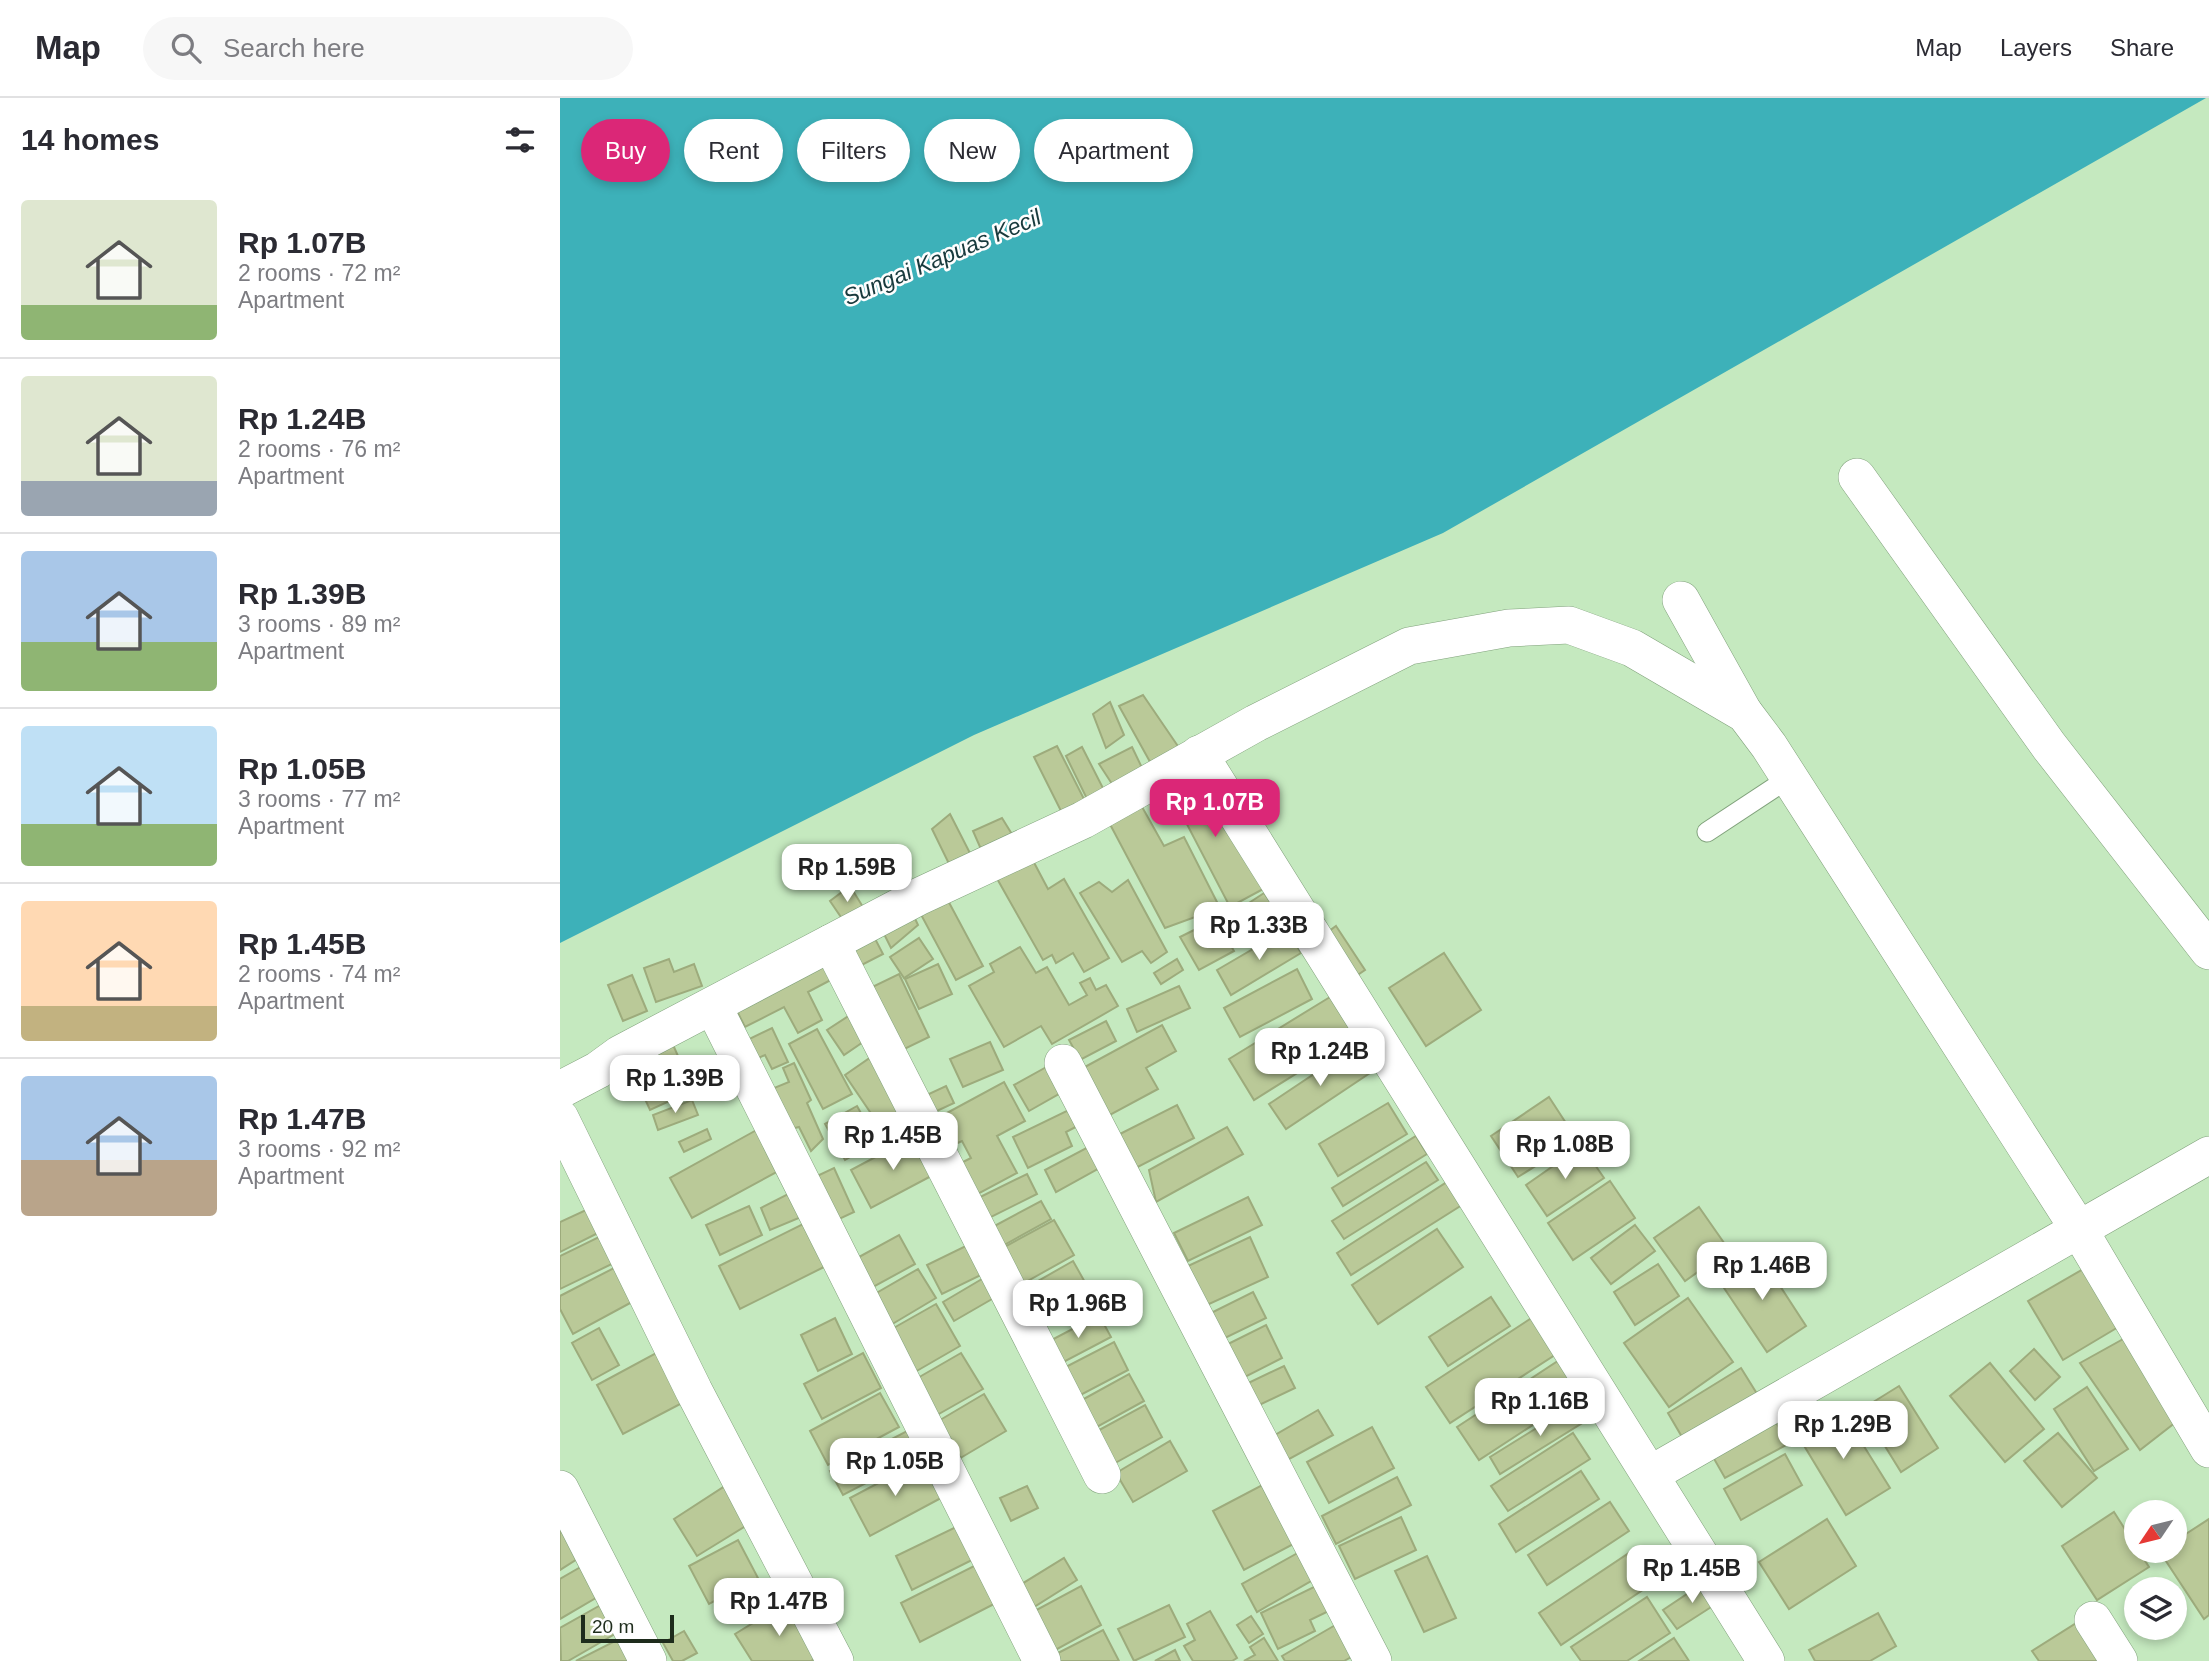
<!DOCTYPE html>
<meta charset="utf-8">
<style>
:root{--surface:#fff;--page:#f7f7f7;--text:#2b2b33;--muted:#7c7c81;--line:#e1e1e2;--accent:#db2777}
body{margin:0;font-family:Helvetica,sans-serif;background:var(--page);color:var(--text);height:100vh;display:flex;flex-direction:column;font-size:26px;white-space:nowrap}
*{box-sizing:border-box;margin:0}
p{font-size:23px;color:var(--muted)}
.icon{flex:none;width:38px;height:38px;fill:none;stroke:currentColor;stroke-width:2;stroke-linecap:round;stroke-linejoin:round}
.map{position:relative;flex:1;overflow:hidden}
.drawer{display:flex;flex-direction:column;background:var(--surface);width:560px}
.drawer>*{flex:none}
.banner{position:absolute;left:21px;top:21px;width:665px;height:63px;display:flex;gap:14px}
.needle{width:46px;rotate:235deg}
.controls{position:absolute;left:1564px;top:1402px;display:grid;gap:14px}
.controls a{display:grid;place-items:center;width:63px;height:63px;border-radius:50%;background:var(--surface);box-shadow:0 4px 10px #0003;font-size:35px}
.scale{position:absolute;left:21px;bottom:18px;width:93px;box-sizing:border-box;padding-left:7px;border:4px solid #1e2c1c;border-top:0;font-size:19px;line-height:24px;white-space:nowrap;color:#1e2c1c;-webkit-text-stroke:5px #fefefe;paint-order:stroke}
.price{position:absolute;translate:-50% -60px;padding:0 16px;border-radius:14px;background:#fff;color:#222;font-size:23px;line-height:46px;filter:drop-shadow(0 2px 4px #0008)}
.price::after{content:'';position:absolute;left:50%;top:42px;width:21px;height:16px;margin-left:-10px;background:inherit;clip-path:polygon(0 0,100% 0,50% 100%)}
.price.selected{background:var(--accent);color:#fff}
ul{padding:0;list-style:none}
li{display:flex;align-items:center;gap:21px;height:175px;padding:0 21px}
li+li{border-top:2px solid var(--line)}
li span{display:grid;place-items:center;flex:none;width:196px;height:140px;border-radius:7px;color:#555}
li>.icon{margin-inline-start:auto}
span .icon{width:84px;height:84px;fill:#fffc;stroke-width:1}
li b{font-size:30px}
h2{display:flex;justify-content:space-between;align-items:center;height:84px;padding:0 21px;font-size:30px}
.pill{padding:0 24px;border-radius:32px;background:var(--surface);box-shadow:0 4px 10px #0003;font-size:24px;line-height:63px}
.pill.selected{background:var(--accent);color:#fff}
header{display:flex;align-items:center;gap:42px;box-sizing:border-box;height:98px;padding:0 35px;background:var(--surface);border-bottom:2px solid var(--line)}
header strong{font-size:33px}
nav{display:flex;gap:38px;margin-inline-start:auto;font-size:24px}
.search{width:490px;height:63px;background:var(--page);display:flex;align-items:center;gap:18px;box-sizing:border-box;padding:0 24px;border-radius:38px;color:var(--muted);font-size:26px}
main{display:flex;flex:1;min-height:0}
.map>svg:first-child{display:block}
.water{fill:#3db1b9}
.building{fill:#bac998;stroke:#9dab7c;stroke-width:2}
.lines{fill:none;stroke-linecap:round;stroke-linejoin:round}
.lane-casing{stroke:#81a27c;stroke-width:21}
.street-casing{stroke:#81a27c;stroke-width:38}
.lane{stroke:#fff;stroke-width:19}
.street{stroke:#fff;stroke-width:37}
.labels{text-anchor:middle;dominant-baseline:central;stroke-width:5;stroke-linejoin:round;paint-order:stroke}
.water-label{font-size:23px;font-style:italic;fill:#183a3d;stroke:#fefefe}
</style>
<header>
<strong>Map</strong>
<div class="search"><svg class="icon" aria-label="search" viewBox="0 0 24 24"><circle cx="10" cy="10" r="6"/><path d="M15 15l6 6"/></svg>Search here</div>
<nav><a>Map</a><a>Layers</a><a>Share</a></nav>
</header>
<main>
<section class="drawer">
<h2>14 homes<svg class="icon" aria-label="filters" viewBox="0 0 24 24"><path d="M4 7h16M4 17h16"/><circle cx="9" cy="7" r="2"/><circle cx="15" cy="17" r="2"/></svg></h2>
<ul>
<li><span style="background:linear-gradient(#dfe7d0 75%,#8fb573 0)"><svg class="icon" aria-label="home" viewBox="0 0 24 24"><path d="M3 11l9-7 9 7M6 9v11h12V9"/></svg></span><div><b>Rp 1.07B</b><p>2 rooms · 72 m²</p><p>Apartment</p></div></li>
<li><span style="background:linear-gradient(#dfe7d0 75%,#9aa5b1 0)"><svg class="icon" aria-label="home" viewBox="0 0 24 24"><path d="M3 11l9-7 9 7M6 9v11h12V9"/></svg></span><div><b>Rp 1.24B</b><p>2 rooms · 76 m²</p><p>Apartment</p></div></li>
<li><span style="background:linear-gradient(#a9c7e8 65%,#8fb573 0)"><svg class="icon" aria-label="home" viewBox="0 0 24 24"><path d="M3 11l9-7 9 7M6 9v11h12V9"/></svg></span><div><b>Rp 1.39B</b><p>3 rooms · 89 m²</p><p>Apartment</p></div></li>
<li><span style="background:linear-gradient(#bfe0f5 70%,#8fb573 0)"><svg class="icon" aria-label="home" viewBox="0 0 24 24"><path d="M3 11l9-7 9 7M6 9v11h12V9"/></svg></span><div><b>Rp 1.05B</b><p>3 rooms · 77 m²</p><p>Apartment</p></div></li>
<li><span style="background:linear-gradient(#ffd9b3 75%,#c2b280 0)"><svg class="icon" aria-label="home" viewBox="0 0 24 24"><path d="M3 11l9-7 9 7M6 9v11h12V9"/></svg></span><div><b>Rp 1.45B</b><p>2 rooms · 74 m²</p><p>Apartment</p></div></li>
<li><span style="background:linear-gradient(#a9c7e8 60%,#b9a48a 0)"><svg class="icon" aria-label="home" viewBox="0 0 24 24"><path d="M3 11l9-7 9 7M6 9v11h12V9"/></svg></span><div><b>Rp 1.47B</b><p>3 rooms · 92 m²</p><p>Apartment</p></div></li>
</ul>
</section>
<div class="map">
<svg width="1649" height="1563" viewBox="0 0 1649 1563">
<rect width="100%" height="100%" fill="#c5e9bf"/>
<path class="water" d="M 0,0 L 1646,0 L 883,435 L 414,637 L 0,845 Z"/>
<g class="building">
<path d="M 583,597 L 624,657 L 594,671 L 559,608 Z"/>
<path d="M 550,604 L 564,637 L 546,650 L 533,616 Z"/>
<path d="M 497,648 L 525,703 L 502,715 L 474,659 Z"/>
<path d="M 522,649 L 547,698 L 530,707 L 506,658 Z"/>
<path d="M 572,649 L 585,676 L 556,692 L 539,666 Z"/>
<path d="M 634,671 L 705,790 L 670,809 L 606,686 Z"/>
<path d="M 577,700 L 604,748 L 624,739 L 660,810 L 605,830 L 544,715 Z"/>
<path d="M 390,716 L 415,765 L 393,774 L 372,731 Z"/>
<path d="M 442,720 L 458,746 L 424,758 L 413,733 Z"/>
<path d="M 470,757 L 488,791 L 504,781 L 549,860 L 524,874 L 513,855 L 496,865 L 492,857 L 483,862 L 435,777 Z"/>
<path d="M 568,782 L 607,854 L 591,865 L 582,853 L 562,864 L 520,795 L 539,784 L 552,794 Z"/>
<path d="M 290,788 L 303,809 L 285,825 L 270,803 Z"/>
<path d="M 704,795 L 719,816 L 681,842 L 666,820 Z"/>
<path d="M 385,797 L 423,868 L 396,882 L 358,811 Z"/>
<path d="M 351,812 L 358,827 L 331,850 L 320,828 Z"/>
<path d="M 656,821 L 674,853 L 639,872 L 620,839 Z"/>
<path d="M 776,828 L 805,872 L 790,882 L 761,839 Z"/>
<path d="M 727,831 L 741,855 L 671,897 L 657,872 Z"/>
<path d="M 311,833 L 323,856 L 294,871 L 282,847 Z"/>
<path d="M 359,840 L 373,861 L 344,880 L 330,859 Z"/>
<path d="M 460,849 L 476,875 L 487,869 L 509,907 L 527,897 L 520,885 L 530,880 L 536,892 L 546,887 L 558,908 L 492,946 L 481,928 L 444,949 L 409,888 L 434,874 L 430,866 Z"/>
<path d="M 270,853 L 282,876 L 248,894 L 262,922 L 238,935 L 224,909 L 185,929 L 173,905 Z"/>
<path d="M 884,855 L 921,912 L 866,948 L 829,890 Z"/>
<path d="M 109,861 L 114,874 L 134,866 L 142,888 L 96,904 L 84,870 Z"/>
<path d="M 617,861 L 623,872 L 601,886 L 594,875 Z"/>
<path d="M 378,866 L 392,896 L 359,911 L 345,881 Z"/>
<path d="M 737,871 L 752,901 L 680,939 L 664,910 Z"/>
<path d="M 339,876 L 369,939 L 332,957 L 302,894 Z"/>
<path d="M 72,877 L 87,913 L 63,923 L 48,887 Z"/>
<path d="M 619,888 L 630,910 L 577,934 L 567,911 Z"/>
<path d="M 770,899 L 795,939 L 694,1002 L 669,961 Z"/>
<path d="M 290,917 L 306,942 L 284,957 L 267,932 Z"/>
<path d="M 546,923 L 556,943 L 520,962 L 509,942 Z"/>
<path d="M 602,927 L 616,953 L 586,970 L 598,991 L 548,1018 L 523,970 Z"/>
<path d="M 212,930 L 228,964 L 212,971 L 205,957 L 188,965 L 179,946 Z"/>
<path d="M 257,931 L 292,996 L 263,1011 L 229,946 Z"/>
<path d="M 110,940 L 118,958 L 80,978 L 68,962 Z"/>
<path d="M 430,944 L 443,972 L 403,989 L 390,961 Z"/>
<path d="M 793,950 L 810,975 L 726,1031 L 709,1006 Z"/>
<path d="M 314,957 L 352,1014 L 323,1033 L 285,977 Z"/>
<path d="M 168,963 L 180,984 L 147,1000 L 135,980 Z"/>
<path d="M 234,965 L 251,1002 L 247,1005 L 263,1041 L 251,1053 L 239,1029 L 223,1033 L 214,990 L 229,984 L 223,970 Z"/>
<path d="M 490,967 L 504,993 L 469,1013 L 454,987 Z"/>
<path d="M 116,972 L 127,995 L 90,1012 L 79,988 Z"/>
<path d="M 444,984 L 465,1023 L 437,1038 L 457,1075 L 414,1098 L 397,1067 L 411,1060 L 402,1043 L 393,1047 L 380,1037 L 390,1025 L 385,1016 Z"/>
<path d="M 386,988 L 394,1005 L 364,1019 L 356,1002 Z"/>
<path d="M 989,999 L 1017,1042 L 958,1079 L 931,1038 Z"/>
<path d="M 132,1002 L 138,1017 L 98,1032 L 93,1017 Z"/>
<path d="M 828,1005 L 847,1036 L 778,1078 L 759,1046 Z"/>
<path d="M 519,1007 L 527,1023 L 506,1034 L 512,1048 L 468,1070 L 453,1039 Z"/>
<path d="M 617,1007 L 634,1040 L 570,1073 L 552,1040 Z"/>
<path d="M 297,1008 L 317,1044 L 285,1062 L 265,1026 Z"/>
<path d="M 202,1029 L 224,1070 L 132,1120 L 110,1080 Z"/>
<path d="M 667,1029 L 683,1056 L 596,1104 L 589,1072 Z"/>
<path d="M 147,1031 L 151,1041 L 124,1054 L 119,1044 Z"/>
<path d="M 355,1038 L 375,1076 L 311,1110 L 291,1072 Z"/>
<path d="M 856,1038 L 867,1056 L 783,1108 L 772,1090 Z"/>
<path d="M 532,1047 L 543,1068 L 496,1094 L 485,1072 Z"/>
<path d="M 1022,1048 L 1044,1080 L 987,1118 L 966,1087 Z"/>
<path d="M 866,1064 L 878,1082 L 784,1141 L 772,1123 Z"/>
<path d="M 274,1070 L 294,1114 L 277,1122 L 257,1078 Z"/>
<path d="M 467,1076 L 477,1096 L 421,1124 L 410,1104 Z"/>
<path d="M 1050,1083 L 1075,1120 L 1013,1162 L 988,1125 Z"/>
<path d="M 887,1084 L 902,1107 L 791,1177 L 777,1155 Z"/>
<path d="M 234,1093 L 246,1117 L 210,1132 L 201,1110 Z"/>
<path d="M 688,1099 L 702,1127 L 628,1163 L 614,1135 Z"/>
<path d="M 481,1103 L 491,1121 L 437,1151 L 427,1132 Z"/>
<path d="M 189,1108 L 202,1137 L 160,1157 L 146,1127 Z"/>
<path d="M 1139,1109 L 1169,1152 L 1125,1183 L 1094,1140 Z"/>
<path d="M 26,1112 L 38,1135 L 0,1154 L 0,1124 Z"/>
<path d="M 494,1122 L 514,1157 L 457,1189 L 437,1153 Z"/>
<path d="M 245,1125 L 266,1168 L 180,1211 L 159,1168 Z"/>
<path d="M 1075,1127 L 1095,1153 L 1051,1186 L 1031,1160 Z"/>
<path d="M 877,1131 L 903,1169 L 818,1226 L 792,1187 Z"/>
<path d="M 45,1136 L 58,1163 L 0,1191 L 0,1158 Z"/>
<path d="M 339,1137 L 355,1166 L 304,1194 L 288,1165 Z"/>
<path d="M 690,1139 L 708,1179 L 647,1207 L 628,1168 Z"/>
<path d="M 416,1143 L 431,1172 L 382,1196 L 367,1167 Z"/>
<path d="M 1198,1154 L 1246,1228 L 1207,1254 L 1158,1181 Z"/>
<path d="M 513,1163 L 526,1186 L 470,1217 L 457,1195 Z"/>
<path d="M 1098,1166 L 1119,1198 L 1075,1227 L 1054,1194 Z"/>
<path d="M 54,1170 L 72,1204 L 13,1236 L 0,1211 L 0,1198 Z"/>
<path d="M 1525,1170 L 1560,1228 L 1503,1262 L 1468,1203 Z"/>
<path d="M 358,1171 L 376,1200 L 324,1231 L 306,1201 Z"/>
<path d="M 427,1178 L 439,1197 L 394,1223 L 383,1204 Z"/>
<path d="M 693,1194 L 706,1220 L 663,1241 L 651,1215 Z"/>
<path d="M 931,1199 L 950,1228 L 888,1268 L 869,1239 Z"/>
<path d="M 1128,1200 L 1173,1264 L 1109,1309 L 1064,1245 Z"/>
<path d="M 376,1206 L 400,1248 L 348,1278 L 323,1236 Z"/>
<path d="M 539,1217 L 551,1239 L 496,1268 L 484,1246 Z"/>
<path d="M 973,1219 L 998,1255 L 890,1325 L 866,1289 Z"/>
<path d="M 275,1220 L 292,1256 L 258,1273 L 241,1237 Z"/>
<path d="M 706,1227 L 722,1260 L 679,1282 L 662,1249 Z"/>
<path d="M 39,1230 L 59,1267 L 32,1282 L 12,1245 Z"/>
<path d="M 1565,1240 L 1616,1324 L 1580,1352 L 1520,1265 Z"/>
<path d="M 554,1244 L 568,1272 L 513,1301 L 498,1273 Z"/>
<path d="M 1474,1251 L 1500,1279 L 1475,1302 L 1450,1273 Z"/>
<path d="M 98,1254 L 124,1304 L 63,1336 L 37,1287 Z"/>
<path d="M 303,1255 L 321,1290 L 262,1321 L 244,1286 Z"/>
<path d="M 401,1255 L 423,1291 L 370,1321 L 349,1285 Z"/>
<path d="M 1004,1259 L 1025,1293 L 919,1362 L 897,1329 Z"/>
<path d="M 1430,1265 L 1484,1331 L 1445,1364 L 1390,1298 Z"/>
<path d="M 724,1268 L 735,1290 L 693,1310 L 682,1288 Z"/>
<path d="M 1181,1270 L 1199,1299 L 1125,1344 L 1108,1315 Z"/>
<path d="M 569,1276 L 584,1303 L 526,1335 L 511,1308 Z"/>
<path d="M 1339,1288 L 1378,1350 L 1341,1374 L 1302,1311 Z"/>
<path d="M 1527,1289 L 1568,1351 L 1534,1373 L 1494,1311 Z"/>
<path d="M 320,1295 L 339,1329 L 268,1367 L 250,1333 Z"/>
<path d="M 424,1296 L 446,1333 L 392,1365 L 370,1328 Z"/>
<path d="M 1017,1305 L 1032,1319 L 940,1376 L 930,1359 Z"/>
<path d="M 585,1307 L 602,1339 L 548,1369 L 530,1337 Z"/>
<path d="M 1280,1310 L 1330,1390 L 1286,1417 L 1237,1336 Z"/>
<path d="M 758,1312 L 773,1337 L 722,1365 L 708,1341 Z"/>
<path d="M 1212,1317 L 1228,1346 L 1165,1380 L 1149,1352 Z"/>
<path d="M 812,1329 L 834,1370 L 769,1405 L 747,1364 Z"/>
<path d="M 349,1332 L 362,1356 L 283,1397 L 270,1373 Z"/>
<path d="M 1013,1335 L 1030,1361 L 948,1413 L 931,1388 Z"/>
<path d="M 1498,1335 L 1537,1380 L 1502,1409 L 1464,1363 Z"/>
<path d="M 610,1343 L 627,1373 L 573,1404 L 556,1375 Z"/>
<path d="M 1225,1356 L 1242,1387 L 1181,1422 L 1164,1391 Z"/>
<path d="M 360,1363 L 381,1400 L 310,1438 L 290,1400 Z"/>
<path d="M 1021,1373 L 1039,1401 L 956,1454 L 939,1426 Z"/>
<path d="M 837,1379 L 851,1407 L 776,1446 L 762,1418 Z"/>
<path d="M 708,1384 L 739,1443 L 684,1472 L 653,1413 Z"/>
<path d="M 165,1388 L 189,1426 L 137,1458 L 114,1421 Z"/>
<path d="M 467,1388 L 478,1410 L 451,1423 L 440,1400 Z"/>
<path d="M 1050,1404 L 1069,1433 L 987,1487 L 968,1457 Z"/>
<path d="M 1554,1414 L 1589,1469 L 1537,1502 L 1502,1448 Z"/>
<path d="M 841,1419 L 856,1452 L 795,1481 L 779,1448 Z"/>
<path d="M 1267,1421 L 1296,1468 L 1229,1511 L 1199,1464 Z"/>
<path d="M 1649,1421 L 1649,1517 L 1644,1521 L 1600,1454 L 1615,1452 L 1615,1443 Z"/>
<path d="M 0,1422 L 22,1458 L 0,1472 Z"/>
<path d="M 396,1429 L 412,1462 L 352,1492 L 336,1458 Z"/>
<path d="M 178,1442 L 198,1480 L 149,1506 L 129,1468 Z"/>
<path d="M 1078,1449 L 1099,1481 L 1001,1547 L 979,1515 Z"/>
<path d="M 743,1452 L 758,1479 L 697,1514 L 682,1486 Z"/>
<path d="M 867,1458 L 896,1520 L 864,1534 L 835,1473 Z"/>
<path d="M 504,1460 L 517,1482 L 466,1514 L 452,1492 Z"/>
<path d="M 24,1467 L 41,1497 L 0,1521 L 0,1481 Z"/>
<path d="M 416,1467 L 436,1505 L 360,1544 L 341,1505 Z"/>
<path d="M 1148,1482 L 1159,1504 L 1117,1531 L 1103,1512 Z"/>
<path d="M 764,1484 L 777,1509 L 750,1522 L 755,1533 L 718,1551 L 701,1515 Z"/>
<path d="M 521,1488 L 541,1527 L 490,1555 L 469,1516 Z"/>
<path d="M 1087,1499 L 1110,1535 L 1067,1563 L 1021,1563 L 1011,1549 Z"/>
<path d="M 229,1503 L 261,1557 L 251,1563 L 192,1563 L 175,1536 Z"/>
<path d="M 46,1504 L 62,1532 L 8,1563 L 1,1563 L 0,1530 Z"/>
<path d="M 609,1507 L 625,1539 L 574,1563 L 558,1531 Z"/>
<path d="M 650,1513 L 677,1560 L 672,1563 L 633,1563 L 624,1548 L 635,1542 L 627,1526 Z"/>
<path d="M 1318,1515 L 1336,1548 L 1310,1563 L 1255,1563 L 1249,1552 Z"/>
<path d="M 691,1518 L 703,1536 L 689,1545 L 677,1527 Z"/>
<path d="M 784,1522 L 802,1553 L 784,1563 L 725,1563 L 722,1558 Z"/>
<path d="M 1518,1524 L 1543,1563 L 1479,1563 L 1472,1553 Z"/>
<path d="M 543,1532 L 559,1563 L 500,1563 L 496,1556 Z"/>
<path d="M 124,1533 L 137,1555 L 122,1563 L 113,1563 L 103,1545 Z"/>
<path d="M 704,1540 L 718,1563 L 684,1563 L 695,1557 L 690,1549 Z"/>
<path d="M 1114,1540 L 1129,1563 L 1079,1563 Z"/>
<path d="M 59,1541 L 71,1563 L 16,1563 Z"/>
<path d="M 615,1552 L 620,1563 L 595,1563 Z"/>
</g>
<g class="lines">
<g class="lane-casing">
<path id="lane" d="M 1147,734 L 1229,680"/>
</g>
<g class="street-casing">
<g id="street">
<path d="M 1297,379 L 1489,648 L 1649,853"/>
<path d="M 1121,502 L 1184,615"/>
<path d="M 639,656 L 1206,1563"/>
<path d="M 271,845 L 542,1377"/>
<path d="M 153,908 L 482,1563"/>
<path d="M 503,965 L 813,1563"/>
<path d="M 0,992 L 38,972 L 60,956 L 360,798 L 523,722 L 696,625 L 849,548 L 949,530 L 1009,527 L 1072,550 L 1185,616 L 1209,648 L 1518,1130 L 1649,1351"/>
<path d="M 0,1020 L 134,1293 L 275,1563"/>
<path d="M 1091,1376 L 1649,1057"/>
<path d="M 0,1391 L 88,1563"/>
<path d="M 1533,1522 L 1559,1563"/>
</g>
</g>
<use href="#lane" class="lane"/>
<use href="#street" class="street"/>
</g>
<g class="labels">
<g class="water-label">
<text transform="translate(382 159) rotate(-23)">Sungai Kapuas Kecil</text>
</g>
</g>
</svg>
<div class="controls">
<a><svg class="needle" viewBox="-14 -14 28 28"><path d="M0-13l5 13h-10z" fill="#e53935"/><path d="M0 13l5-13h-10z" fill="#7c7c81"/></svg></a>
<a><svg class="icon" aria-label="layers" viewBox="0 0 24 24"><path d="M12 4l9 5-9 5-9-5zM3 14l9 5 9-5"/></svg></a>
</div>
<div class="scale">20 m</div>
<b class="price selected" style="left:655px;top:741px">Rp 1.07B</b>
<b class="price" style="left:287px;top:806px">Rp 1.59B</b>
<b class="price" style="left:699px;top:864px">Rp 1.33B</b>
<b class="price" style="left:760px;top:990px">Rp 1.24B</b>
<b class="price" style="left:115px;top:1017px">Rp 1.39B</b>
<b class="price" style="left:333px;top:1074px">Rp 1.45B</b>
<b class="price" style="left:1005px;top:1083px">Rp 1.08B</b>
<b class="price" style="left:1202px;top:1204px">Rp 1.46B</b>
<b class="price" style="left:518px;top:1242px">Rp 1.96B</b>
<b class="price" style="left:980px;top:1340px">Rp 1.16B</b>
<b class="price" style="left:1283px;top:1363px">Rp 1.29B</b>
<b class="price" style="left:335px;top:1400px">Rp 1.05B</b>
<b class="price" style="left:1132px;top:1507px">Rp 1.45B</b>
<b class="price" style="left:219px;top:1540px">Rp 1.47B</b>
<div class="banner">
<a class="pill selected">Buy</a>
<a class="pill">Rent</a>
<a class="pill">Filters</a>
<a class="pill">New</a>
<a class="pill">Apartment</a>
</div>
</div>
</main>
